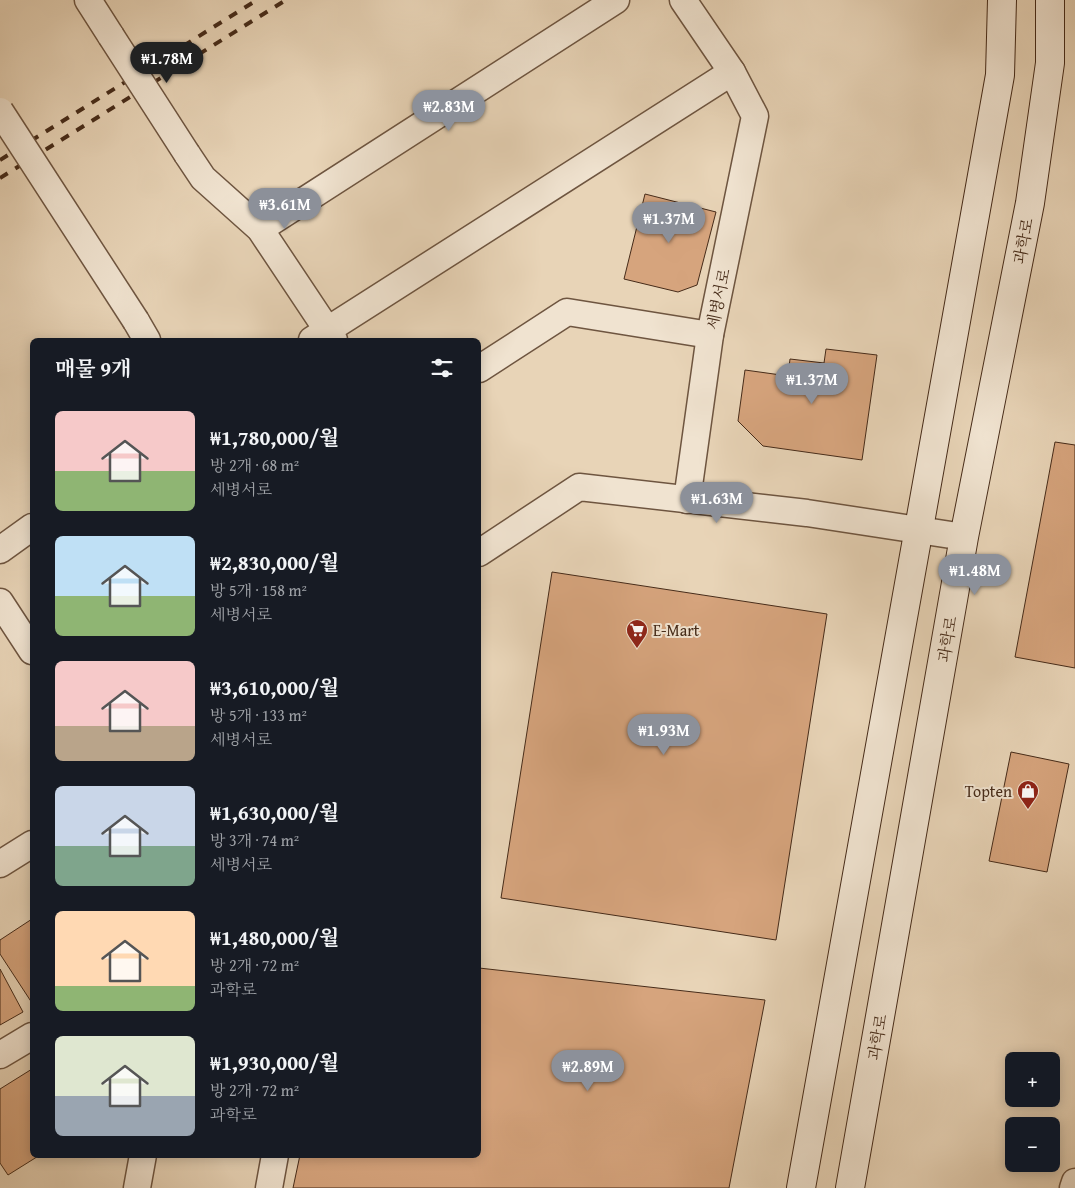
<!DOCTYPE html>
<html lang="ko">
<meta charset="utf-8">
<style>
:root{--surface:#171b24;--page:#20242c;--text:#f1f3f6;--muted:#9ea1a6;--accent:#8c9099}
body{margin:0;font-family:"Gentium Book Plus","Noto Serif KR",serif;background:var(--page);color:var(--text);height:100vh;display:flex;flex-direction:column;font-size:19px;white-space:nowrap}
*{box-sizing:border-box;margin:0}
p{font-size:16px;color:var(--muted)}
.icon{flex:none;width:28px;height:28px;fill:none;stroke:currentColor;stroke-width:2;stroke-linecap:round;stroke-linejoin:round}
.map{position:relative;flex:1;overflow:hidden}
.panel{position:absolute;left:30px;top:338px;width:451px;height:820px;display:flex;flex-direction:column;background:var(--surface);border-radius:8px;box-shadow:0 2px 12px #0003}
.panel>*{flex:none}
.controls{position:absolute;left:1005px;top:1052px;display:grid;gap:10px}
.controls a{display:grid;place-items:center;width:55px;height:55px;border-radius:8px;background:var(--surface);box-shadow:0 2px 12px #0003;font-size:25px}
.price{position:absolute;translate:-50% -42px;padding:0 11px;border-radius:18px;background:var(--accent);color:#fff;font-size:16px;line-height:32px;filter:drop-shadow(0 1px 2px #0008)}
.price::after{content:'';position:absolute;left:50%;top:30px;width:15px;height:11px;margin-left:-8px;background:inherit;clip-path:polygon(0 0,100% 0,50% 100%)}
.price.current{background:#222;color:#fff}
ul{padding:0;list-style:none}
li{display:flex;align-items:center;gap:15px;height:125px;padding:0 25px}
li span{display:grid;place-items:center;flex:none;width:140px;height:100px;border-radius:8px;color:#555}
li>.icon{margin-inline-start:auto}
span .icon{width:60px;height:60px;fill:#fffc;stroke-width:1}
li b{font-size:21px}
h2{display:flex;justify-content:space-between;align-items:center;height:60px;padding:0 25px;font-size:21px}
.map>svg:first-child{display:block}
.building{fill:#d6a47d;stroke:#462b19}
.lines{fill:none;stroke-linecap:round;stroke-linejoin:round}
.street-casing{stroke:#6e5540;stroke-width:29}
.secondary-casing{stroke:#462b19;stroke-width:30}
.street{stroke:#f0e3d0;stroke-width:26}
.secondary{stroke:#f0e3d0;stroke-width:28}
.rail{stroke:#462b19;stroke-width:4;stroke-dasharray:9 9;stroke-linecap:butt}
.street-bridge-casing{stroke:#6e5540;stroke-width:29;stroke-linecap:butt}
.street-bridge{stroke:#f0e3d0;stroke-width:26}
.labels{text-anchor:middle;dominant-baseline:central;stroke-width:4;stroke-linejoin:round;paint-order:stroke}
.street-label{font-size:16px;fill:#462b19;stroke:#f0e3d0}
.poi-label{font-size:16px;fill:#462b19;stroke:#f0e3d0;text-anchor:start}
</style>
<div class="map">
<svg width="1075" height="1188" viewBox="0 0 1075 1188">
<rect width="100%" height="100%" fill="#e8d4b7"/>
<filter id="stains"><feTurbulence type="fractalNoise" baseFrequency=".004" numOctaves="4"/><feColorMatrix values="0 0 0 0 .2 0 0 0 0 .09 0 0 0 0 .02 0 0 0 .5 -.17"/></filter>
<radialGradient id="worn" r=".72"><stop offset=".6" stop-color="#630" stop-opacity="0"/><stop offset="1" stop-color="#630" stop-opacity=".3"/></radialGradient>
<g class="building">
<path d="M 645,194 L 716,212 L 697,285 L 678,292 L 624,279 Z"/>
<path d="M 826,349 L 877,355 L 862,460 L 763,446 L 738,421 L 745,370 L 788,376 L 790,359 L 824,363 Z"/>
<path d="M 1055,442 L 1075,445 L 1075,668 L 1015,657 Z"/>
<path d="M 552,572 L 827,614 L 776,940 L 501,898 Z"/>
<path d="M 1011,752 L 1069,764 L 1047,872 L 989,861 Z"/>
<path d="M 32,919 L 32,1003 L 0,954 L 0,940 Z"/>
<path d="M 479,968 L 765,1000 L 729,1188 L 293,1188 L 300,1155 L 479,1155 Z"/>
<path d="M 0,969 L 23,1012 L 0,1025 Z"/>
<path d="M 32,1069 L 32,1155 L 40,1155 L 8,1175 L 0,1163 L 0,1089 Z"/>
</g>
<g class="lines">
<g class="street-casing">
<g id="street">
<path d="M 88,0 L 111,36"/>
<path d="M 683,0 L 732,72 L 755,116 L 710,335 L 687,500"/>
<path d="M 187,154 L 203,178 L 260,229 L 334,340"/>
<path d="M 260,229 L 616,0"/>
<path d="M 136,321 L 147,340"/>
<path d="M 312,340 L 732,72"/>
<path d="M 479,369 L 567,312 L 710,335"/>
<path d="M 0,550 L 32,527"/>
<path d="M 479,553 L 579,487 L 807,513 L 964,537"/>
<path d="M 0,602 L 32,651"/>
<path d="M 0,864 L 32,844"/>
<path d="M 0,1055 L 32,1036"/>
<path d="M 137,1188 L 143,1155"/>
<path d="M 269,1188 L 275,1155"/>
<path d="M 1073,1188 L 1075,1182"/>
</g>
</g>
<g class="secondary-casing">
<g id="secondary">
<path d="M 801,1188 L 1000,75 L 1002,0"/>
<path d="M 850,1188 L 964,537 L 1030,203 L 1050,63 L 1050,0"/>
</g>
</g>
<use href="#street" class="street"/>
<use href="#secondary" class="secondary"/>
<g class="rail">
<path d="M 0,160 L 257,0"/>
<path d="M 0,178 L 286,0"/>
</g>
<g class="street-bridge-casing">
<g id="street-bridge">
<path d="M 111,36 L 187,154"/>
<path d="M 0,111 L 136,321"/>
</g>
</g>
<use href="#street-bridge" class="street-bridge"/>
</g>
<defs>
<g id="supermarket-pin" transform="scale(1.125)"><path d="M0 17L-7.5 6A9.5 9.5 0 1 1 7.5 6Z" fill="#8f2418" stroke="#f0e3d0"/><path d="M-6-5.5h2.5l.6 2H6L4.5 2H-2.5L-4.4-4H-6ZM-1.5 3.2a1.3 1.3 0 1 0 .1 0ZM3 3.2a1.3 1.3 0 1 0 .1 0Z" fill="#fff"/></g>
<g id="shop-pin" transform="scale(1.125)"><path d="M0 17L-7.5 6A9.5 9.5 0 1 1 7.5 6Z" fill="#8f2418" stroke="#f0e3d0"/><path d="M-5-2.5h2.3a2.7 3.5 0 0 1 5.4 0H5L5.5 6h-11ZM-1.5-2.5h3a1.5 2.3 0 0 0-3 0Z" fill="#fff"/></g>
</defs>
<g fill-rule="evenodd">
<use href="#supermarket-pin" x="637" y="630"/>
<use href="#shop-pin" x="1028" y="791"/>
</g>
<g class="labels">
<g class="street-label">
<text transform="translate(1023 241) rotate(-79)">과학로</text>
<text transform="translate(718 299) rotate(-78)">세병서로</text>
<text transform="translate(947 639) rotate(-80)">과학로</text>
<text transform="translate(877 1037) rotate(-80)">과학로</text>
</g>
<g class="poi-label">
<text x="653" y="630">E-Mart</text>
<text x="1012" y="791" text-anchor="end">Topten</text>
</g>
</g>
<rect width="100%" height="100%" filter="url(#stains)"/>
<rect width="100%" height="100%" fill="url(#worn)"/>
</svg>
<div class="controls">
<a>+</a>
<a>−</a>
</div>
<b class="price current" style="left:167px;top:84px">₩1.78M</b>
<b class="price" style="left:449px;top:132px">₩2.83M</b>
<b class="price" style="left:285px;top:230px">₩3.61M</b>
<b class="price" style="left:669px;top:244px">₩1.37M</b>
<b class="price" style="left:812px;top:405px">₩1.37M</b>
<b class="price" style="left:717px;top:524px">₩1.63M</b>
<b class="price" style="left:975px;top:596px">₩1.48M</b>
<b class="price" style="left:664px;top:756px">₩1.93M</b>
<b class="price" style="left:588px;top:1092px">₩2.89M</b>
<section class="panel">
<h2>매물 9개<svg class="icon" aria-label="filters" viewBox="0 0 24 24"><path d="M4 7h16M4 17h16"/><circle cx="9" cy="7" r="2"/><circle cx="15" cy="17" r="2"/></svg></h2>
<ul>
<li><span style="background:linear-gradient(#f6c9c9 60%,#8fb573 0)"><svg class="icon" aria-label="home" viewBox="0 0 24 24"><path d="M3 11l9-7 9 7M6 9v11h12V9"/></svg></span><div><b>₩1,780,000/월</b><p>방 2개 · 68 m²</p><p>세병서로</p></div></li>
<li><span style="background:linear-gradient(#bfe0f5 60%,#8fb573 0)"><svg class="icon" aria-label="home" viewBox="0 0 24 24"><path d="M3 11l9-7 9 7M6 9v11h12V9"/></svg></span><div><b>₩2,830,000/월</b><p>방 5개 · 158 m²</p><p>세병서로</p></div></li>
<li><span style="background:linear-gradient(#f6c9c9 65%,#b9a48a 0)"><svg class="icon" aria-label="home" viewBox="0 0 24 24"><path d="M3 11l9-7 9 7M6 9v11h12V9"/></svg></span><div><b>₩3,610,000/월</b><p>방 5개 · 133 m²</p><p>세병서로</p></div></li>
<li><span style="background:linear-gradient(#c9d6e8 60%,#7fa58c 0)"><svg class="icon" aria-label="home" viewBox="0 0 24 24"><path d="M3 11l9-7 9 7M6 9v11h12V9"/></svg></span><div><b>₩1,630,000/월</b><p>방 3개 · 74 m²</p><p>세병서로</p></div></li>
<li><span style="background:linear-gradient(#ffd9b3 75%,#8fb573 0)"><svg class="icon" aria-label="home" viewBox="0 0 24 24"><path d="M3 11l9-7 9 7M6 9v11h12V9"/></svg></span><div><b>₩1,480,000/월</b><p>방 2개 · 72 m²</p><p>과학로</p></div></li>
<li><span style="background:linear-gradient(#dfe7d0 60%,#9aa5b1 0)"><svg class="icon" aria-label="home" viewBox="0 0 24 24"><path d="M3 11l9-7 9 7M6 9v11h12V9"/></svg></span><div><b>₩1,930,000/월</b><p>방 2개 · 72 m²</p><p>과학로</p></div></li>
</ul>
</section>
</div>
